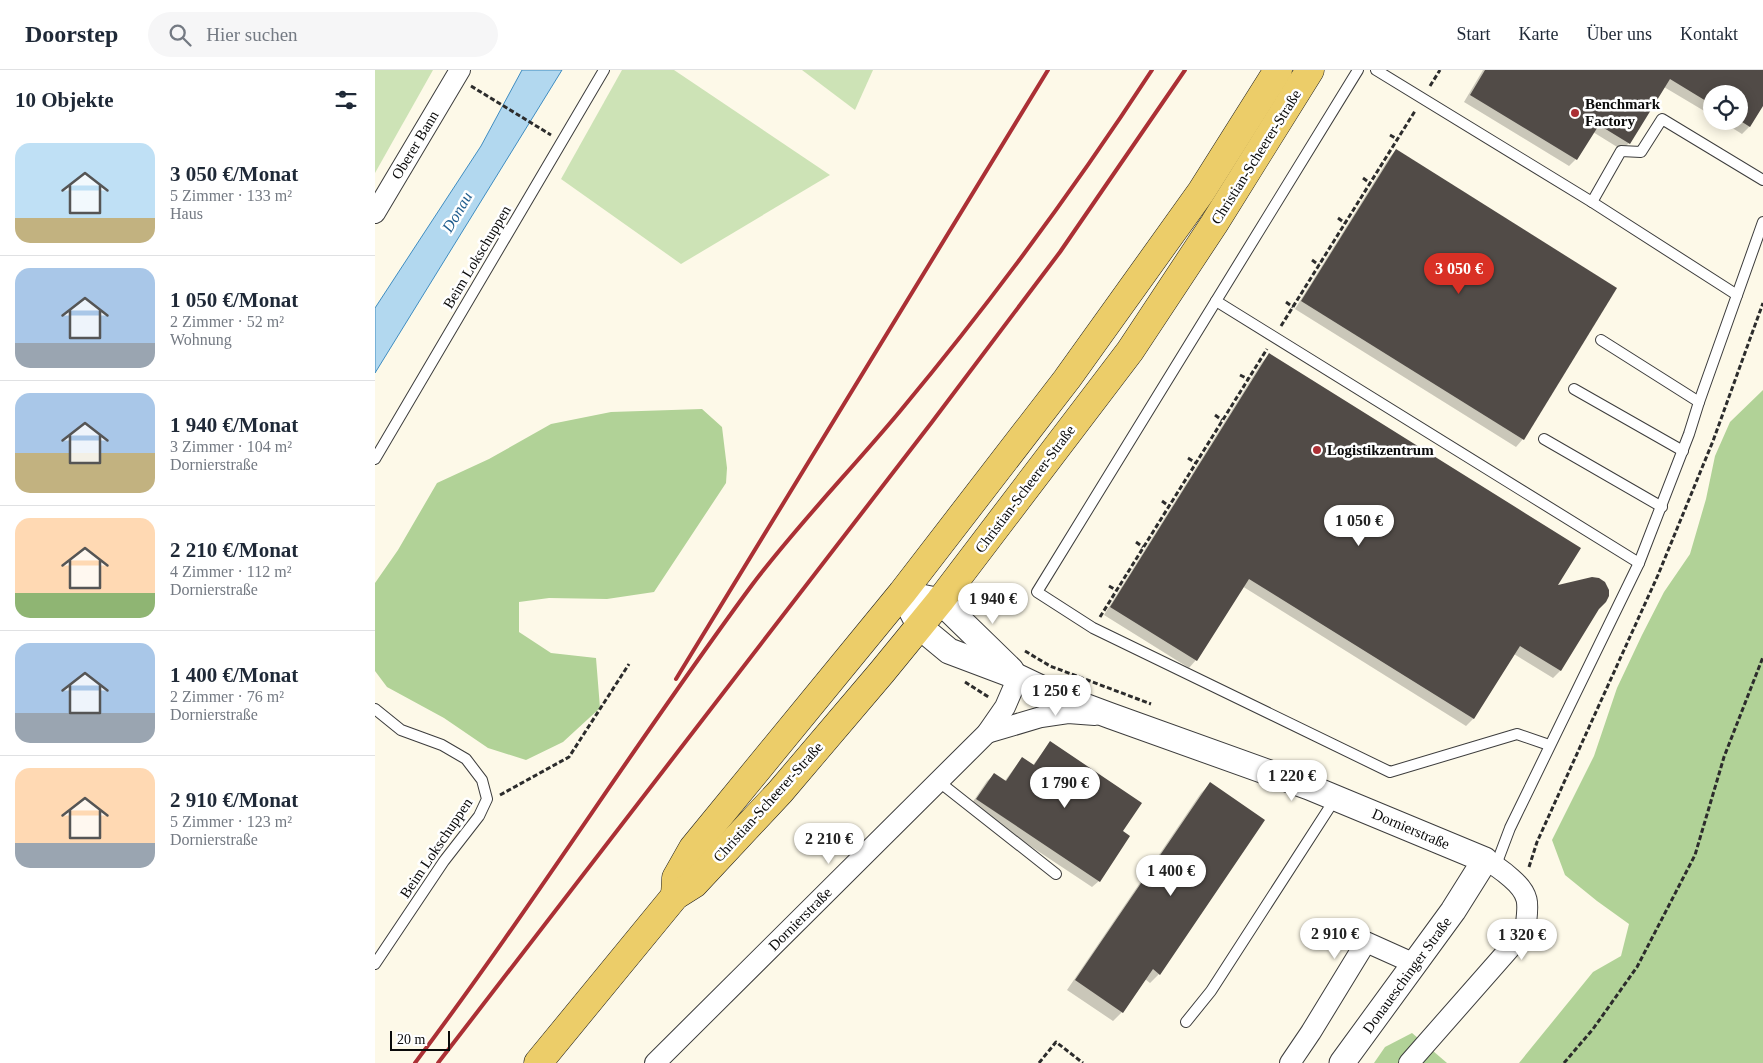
<!DOCTYPE html>
<html lang="de">
<meta charset="utf-8">
<style>
:root{--surface:#fff;--page:#f6f6f7;--text:#1f2937;--muted:#747a83;--line:#e0e1e3;--accent:#d93025}
body{margin:0;font-family:"Times New Roman",serif;background:var(--page);color:var(--text);height:100vh;display:flex;flex-direction:column;font-size:19px;white-space:nowrap}
*{box-sizing:border-box;margin:0}
p{font-size:16px;color:var(--muted)}
.icon{flex:none;width:28px;height:28px;fill:none;stroke:currentColor;stroke-width:2;stroke-linecap:round;stroke-linejoin:round}
.map{position:relative;flex:1;overflow:hidden}
.sheet{display:flex;flex-direction:column;background:var(--surface);width:375px}
.sheet>*{flex:none}
.tools{position:absolute;left:1328px;top:15px;display:grid;gap:10px}
.tools a{display:grid;place-items:center;width:45px;height:45px;border-radius:50%;background:var(--surface);box-shadow:0 2px 12px #0003;font-size:25px}
.scale{position:absolute;left:15px;bottom:12px;width:60px;box-sizing:border-box;padding-left:5px;border:2px solid #0a0a0a;border-top:0;font-size:14px;line-height:18px;white-space:nowrap;color:#0a0a0a;-webkit-text-stroke:4px #fff;paint-order:stroke}
.price{position:absolute;translate:-50% -42px;padding:0 11px;border-radius:18px;background:#fff;color:#222;font-size:16px;line-height:32px;filter:drop-shadow(0 1px 2px #0008)}
.price::after{content:'';position:absolute;left:50%;top:30px;width:15px;height:11px;margin-left:-8px;background:inherit;clip-path:polygon(0 0,100% 0,50% 100%)}
.price.selected{background:var(--accent);color:#fff}
ul{padding:0;list-style:none}
li{display:flex;align-items:center;gap:15px;height:125px;padding:0 15px}
li+li{border-top:1px solid var(--line)}
li span{display:grid;place-items:center;flex:none;width:140px;height:100px;border-radius:15px;color:#555}
li>.icon{margin-inline-start:auto}
span .icon{width:60px;height:60px;fill:#fffc;stroke-width:1}
li b{font-size:21px}
h2{display:flex;justify-content:space-between;align-items:center;height:60px;padding:0 15px;font-size:21px}
header{display:flex;align-items:center;gap:30px;box-sizing:border-box;height:70px;padding:0 25px;background:var(--surface);border-bottom:1px solid var(--line)}
header strong{font-size:24px}
nav{display:flex;gap:28px;margin-inline-start:auto;font-size:18px}
.search{width:350px;height:45px;background:var(--page);display:flex;align-items:center;gap:12px;box-sizing:border-box;padding:0 18px;border-radius:28px;color:var(--muted);font-size:19px}
main{display:flex;flex:1;min-height:0}
.map>svg:first-child{display:block}
.green{fill:#cde3b6}
.forest{fill:#b1d297}
.water{fill:#b2d8ef;stroke:#3f8cc0}
.shadow{fill:#0003}
.building{fill:#514b47}
.lines{fill:none;stroke-linecap:round;stroke-linejoin:round}
.service-casing{stroke:#3d3d3d;stroke-width:12}
.minor-casing{stroke:#3d3d3d;stroke-width:22}
.tertiary-casing{stroke:#3d3d3d;stroke-width:27}
.primary-casing{stroke:#1b1b1b;stroke-width:29}
.path{stroke:#2c2c2c;stroke-width:3;stroke-dasharray:5 2.5;stroke-linecap:butt}
.service{stroke:#fff;stroke-width:10}
.minor{stroke:#fff;stroke-width:20}
.tertiary{stroke:#fff;stroke-width:25}
.primary{stroke:#eccd69;stroke-width:28}
.rail{stroke:#ab3035;stroke-width:4}
.poi-dot{fill:#ab3035;stroke:#fff;stroke-width:2}
.labels{text-anchor:middle;dominant-baseline:central;stroke-width:5;stroke-linejoin:round;paint-order:stroke}
.poi-label{font-size:15px;font-weight:bold;fill:#0a0a0a;stroke:#fff;text-anchor:start}
.street-label{font-size:15px;fill:#0a0a0a;stroke:#fff}
.water-label{font-size:16px;font-style:italic;fill:#205d8e;stroke:#fff}
</style>
<header>
<strong>Doorstep</strong>
<div class="search"><svg class="icon" aria-label="search" viewBox="0 0 24 24"><circle cx="10" cy="10" r="6"/><path d="M15 15l6 6"/></svg>Hier suchen</div>
<nav><a>Start</a><a>Karte</a><a>Über uns</a><a>Kontakt</a></nav>
</header>
<main>
<section class="sheet">
<h2>10 Objekte<svg class="icon" aria-label="filters" viewBox="0 0 24 24"><path d="M4 7h16M4 17h16"/><circle cx="9" cy="7" r="2"/><circle cx="15" cy="17" r="2"/></svg></h2>
<ul>
<li><span style="background:linear-gradient(#bfe0f5 75%,#c2b280 0)"><svg class="icon" aria-label="home" viewBox="0 0 24 24"><path d="M3 11l9-7 9 7M6 9v11h12V9"/></svg></span><div><b>3 050 €/Monat</b><p>5 Zimmer · 133 m²</p><p>Haus</p></div></li>
<li><span style="background:linear-gradient(#a9c7e8 75%,#9aa5b1 0)"><svg class="icon" aria-label="home" viewBox="0 0 24 24"><path d="M3 11l9-7 9 7M6 9v11h12V9"/></svg></span><div><b>1 050 €/Monat</b><p>2 Zimmer · 52 m²</p><p>Wohnung</p></div></li>
<li><span style="background:linear-gradient(#a9c7e8 60%,#c2b280 0)"><svg class="icon" aria-label="home" viewBox="0 0 24 24"><path d="M3 11l9-7 9 7M6 9v11h12V9"/></svg></span><div><b>1 940 €/Monat</b><p>3 Zimmer · 104 m²</p><p>Dornierstraße</p></div></li>
<li><span style="background:linear-gradient(#ffd9b3 75%,#8fb573 0)"><svg class="icon" aria-label="home" viewBox="0 0 24 24"><path d="M3 11l9-7 9 7M6 9v11h12V9"/></svg></span><div><b>2 210 €/Monat</b><p>4 Zimmer · 112 m²</p><p>Dornierstraße</p></div></li>
<li><span style="background:linear-gradient(#a9c7e8 70%,#9aa5b1 0)"><svg class="icon" aria-label="home" viewBox="0 0 24 24"><path d="M3 11l9-7 9 7M6 9v11h12V9"/></svg></span><div><b>1 400 €/Monat</b><p>2 Zimmer · 76 m²</p><p>Dornierstraße</p></div></li>
<li><span style="background:linear-gradient(#ffd9b3 75%,#9aa5b1 0)"><svg class="icon" aria-label="home" viewBox="0 0 24 24"><path d="M3 11l9-7 9 7M6 9v11h12V9"/></svg></span><div><b>2 910 €/Monat</b><p>5 Zimmer · 123 m²</p><p>Dornierstraße</p></div></li>
</ul>
</section>
<div class="map">
<svg width="1388" height="993" viewBox="0 0 1388 993">
<rect width="100%" height="100%" fill="#fdf9e8"/>
<g class="green">
<path d="M 0,0 L 58,0 L 0,103 Z"/>
<path d="M 247,0 L 299,0 L 455,105 L 306,194 L 186,109 Z"/>
<path d="M 427,0 L 498,0 L 480,40 Z"/>
</g>
<g class="forest">
<path d="M 1388,320 L 1388,993 L 1144,993 L 1218,902 L 1246,886 L 1254,854 L 1222,831 L 1190,805 L 1177,770 L 1219,686 L 1242,618 L 1267,565 L 1289,522 L 1315,484 L 1331,429 L 1340,386 L 1355,352 Z"/>
<path d="M 327,339 L 347,357 L 352,398 L 351,413 L 279,522 L 232,529 L 174,528 L 144,532 L 144,562 L 176,583 L 221,588 L 225,638 L 188,672 L 151,690 L 113,678 L 69,648 L 12,617 L 0,601 L 0,513 L 23,480 L 62,413 L 114,389 L 176,354 L 236,342 Z"/>
<path d="M 1037,963 L 1072,993 L 999,993 L 1010,977 Z"/>
</g>
<path class="water" d="M 147,0 L 187,0 L 0,303 L 0,238 L 106,76 Z"/>
<g class="shadow">
<path d="M 1108,0 L 1388,0 L 1388,34 L 1374,57 L 1367,64 L 1346,51 L 1364,51 L 1364,24 L 1336,24 L 1336,45 L 1289,17 L 1254,73 L 1247,80 L 1218,62 L 1201,89 L 1194,96 L 1089,32 Z"/>
<path d="M 1021,80 L 1240,218 L 1148,369 L 1141,377 L 920,239 L 1014,88 Z"/>
<path d="M 894,285 L 1180,517 L 1223,539 L 1185,601 L 1178,608 L 1139,584 L 1098,649 L 1091,656 L 867,516 L 821,590 L 814,598 L 729,545 L 887,292 Z"/>
<path d="M 675,673 L 746,761 L 724,811 L 717,817 L 595,736 L 612,711 L 619,705 L 629,712 L 647,688 L 658,695 Z"/>
<path d="M 835,714 L 784,904 L 775,913 L 770,909 L 747,942 L 738,951 L 692,920 L 826,723 Z"/>
</g>
<g class="building">
<path d="M 1110,0 L 1388,0 L 1388,36 L 1375,57 L 1364,50 L 1364,24 L 1336,24 L 1336,34 L 1295,9 L 1255,74 L 1224,55 L 1202,90 L 1095,25 Z"/>
<path d="M 1021,79 L 1242,218 L 1149,370 L 926,231 Z"/>
<path d="M 894,283 L 1206,478 L 1183,515 L 1217,507 L 1224,508 L 1230,512 L 1234,520 L 1234,526 L 1231,532 L 1224,539 L 1186,601 L 1145,576 L 1099,649 L 874,509 L 822,591 L 735,537 Z"/>
<path d="M 675,671 L 767,733 L 748,761 L 755,766 L 725,812 L 601,729 L 619,703 L 631,711 L 647,687 L 659,695 Z"/>
<path d="M 835,712 L 890,750 L 785,905 L 778,899 L 748,943 L 700,910 Z"/>
</g>
<g class="lines">
<g class="service-casing">
<g id="service">
<path d="M 983,0 L 662,522 L 718,558 L 1015,702 L 1142,664 L 1174,675"/>
<path d="M 1001,0 L 1217,132 L 1362,225"/>
<path d="M 1217,132 L 1246,81 L 1266,82 L 1287,49 L 1388,110"/>
<path d="M 841,231 L 1264,493"/>
<path d="M 1226,270 L 1324,332"/>
<path d="M 1199,319 L 1308,381"/>
<path d="M 1169,369 L 1287,437"/>
<path d="M 0,389 L 229,0"/>
<path d="M 0,639 L 26,660 L 67,675 L 91,689 L 107,710 L 112,729 L 104,746 L 69,791 L 0,894"/>
<path d="M 563,711 L 681,804"/>
<path d="M 1121,795 L 1135,758 L 1264,493 L 1314,364 L 1324,332 L 1388,152"/>
<path d="M 811,952 L 836,921 L 960,729"/>
</g>
</g>
<g class="minor-casing">
<g id="minor">
<path d="M 0,143 L 85,0"/>
<path d="M 612,663 L 666,647 L 693,643 L 720,645"/>
<path d="M 280,993 L 612,663 L 630,637 L 643,607"/>
<path d="M 915,993 L 936,962 L 991,872 L 1040,894"/>
<path d="M 1034,993 L 1150,861 C 1153,836 1157,826 1136,808 C 1127,800 1120,795 1110,790"/>
</g>
</g>
<g class="tertiary-casing">
<g id="tertiary">
<path d="M 527,523 L 545,557 L 574,581 L 643,607 L 685,627 L 736,646 L 934,717 L 1110,790 L 1078,841 L 967,993"/>
<path d="M 527,523 L 565,531 L 636,600"/>
</g>
</g>
<g class="primary-casing">
<g id="primary">
<path d="M 300,826 L 301,808 L 318,778 L 527,523 L 692,309 L 826,122 L 903,0"/>
<path d="M 163,993 L 300,826 L 319,814 L 405,722 L 507,602 L 565,531 L 755,281 L 839,154 L 935,0"/>
</g>
</g>
<g class="path">
<path d="M 96,16 L 176,65"/>
<path d="M 1055,16 L 1065,0"/>
<path d="M 1015,65 L 1022,69"/>
<path d="M 988,108 L 995,113"/>
<path d="M 963,148 L 970,153"/>
<path d="M 937,190 L 944,195"/>
<path d="M 911,232 L 918,237"/>
<path d="M 906,256 L 1040,41"/>
<path d="M 865,305 L 873,309"/>
<path d="M 840,345 L 847,350"/>
<path d="M 813,388 L 821,393"/>
<path d="M 787,431 L 794,436"/>
<path d="M 761,472 L 768,477"/>
<path d="M 734,516 L 741,520"/>
<path d="M 725,547 L 892,279"/>
<path d="M 650,581 L 675,596 L 776,634"/>
<path d="M 590,612 L 615,628"/>
<path d="M 125,725 L 194,687 L 254,594"/>
<path d="M 1154,797 L 1162,772 L 1283,505 L 1338,371 L 1388,233"/>
<path d="M 664,993 L 681,972 L 708,993"/>
<path d="M 1189,993 L 1218,959 L 1262,897 L 1320,785 L 1349,687 L 1388,587"/>
</g>
<use href="#service" class="service"/>
<use href="#minor" class="minor"/>
<use href="#tertiary" class="tertiary"/>
<use href="#primary" class="primary"/>
<g class="rail">
<path d="M 301,609 L 673,0"/>
<path d="M 40,993 C 157,837 261,672 377,515 C 423,454 477,399 526,340 C 616,232 700,118 777,0"/>
<path d="M 63,993 L 557,352 L 685,182 L 810,0"/>
</g>
</g>
<g class="poi-dot">
<circle cx="1200" cy="43" r="5"/>
<circle cx="942" cy="380" r="5"/>
</g>
<g class="labels">
<g class="poi-label">
<text x="1210" y="34">Benchmark<tspan x="1210" dy="17">Factory</tspan></text>
<text x="952" y="380">Logistikzentrum</text>
</g>
<g class="street-label">
<text transform="translate(40 75) rotate(-59)">Oberer Bann</text>
<text transform="translate(881 87) rotate(-58)">Christian-Scheerer-Straße</text>
<text transform="translate(102 187) rotate(-59)">Beim Lokschuppen</text>
<text transform="translate(650 419) rotate(-53)">Christian-Scheerer-Straße</text>
<text transform="translate(393 732) rotate(-48)">Christian-Scheerer-Straße</text>
<text transform="translate(1036 759) rotate(23)">Dornierstraße</text>
<text transform="translate(61 778) rotate(-56)">Beim Lokschuppen</text>
<text transform="translate(425 849) rotate(-45)">Dornierstraße</text>
<text transform="translate(1032 905) rotate(-54)">Donaueschinger Straße</text>
</g>
<g class="water-label">
<text transform="translate(82 142) rotate(-60)">Donau</text>
</g>
</g>
</svg>
<div class="tools">
<a><svg class="icon" aria-label="locate" viewBox="0 0 24 24"><circle cx="12" cy="12" r="6"/><path d="M12 2v4M12 18v4M2 12h4M18 12h4"/></svg></a>
</div>
<div class="scale">20 m</div>
<b class="price selected" style="left:1084px;top:225px">3 050 €</b>
<b class="price" style="left:984px;top:477px">1 050 €</b>
<b class="price" style="left:618px;top:555px">1 940 €</b>
<b class="price" style="left:681px;top:647px">1 250 €</b>
<b class="price" style="left:917px;top:732px">1 220 €</b>
<b class="price" style="left:690px;top:739px">1 790 €</b>
<b class="price" style="left:454px;top:795px">2 210 €</b>
<b class="price" style="left:796px;top:827px">1 400 €</b>
<b class="price" style="left:960px;top:890px">2 910 €</b>
<b class="price" style="left:1147px;top:891px">1 320 €</b>
</div>
</main>
